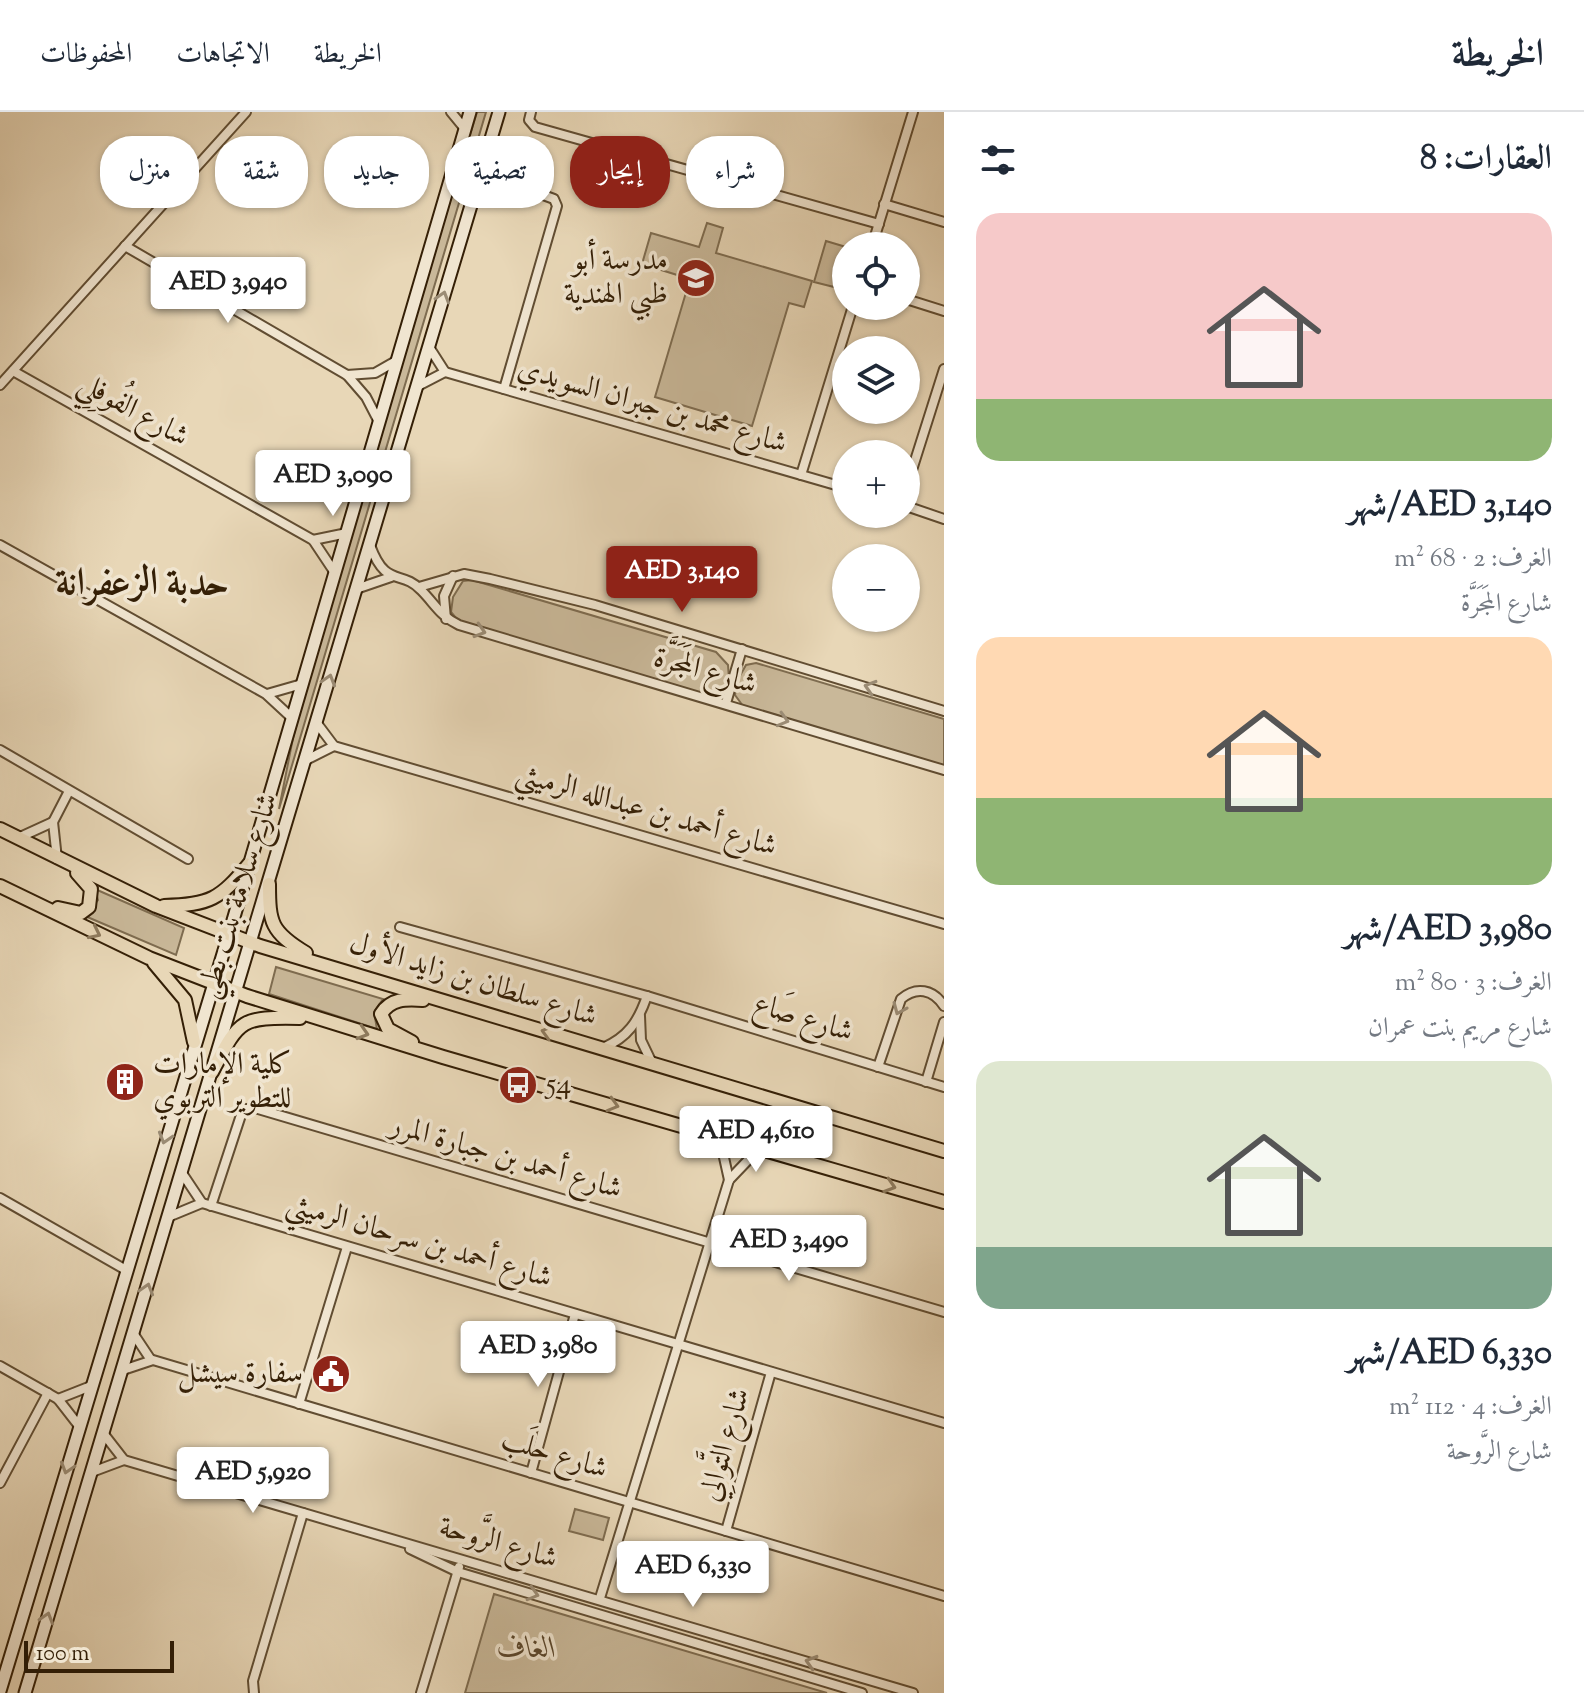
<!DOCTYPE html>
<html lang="ar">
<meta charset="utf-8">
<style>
:root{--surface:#fff;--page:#f6f6f7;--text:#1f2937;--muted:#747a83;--line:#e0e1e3;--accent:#8f2418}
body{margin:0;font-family:"Sorts Mill Goudy",Amiri,serif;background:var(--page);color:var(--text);direction:rtl;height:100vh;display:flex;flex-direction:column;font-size:30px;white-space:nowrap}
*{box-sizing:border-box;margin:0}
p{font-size:26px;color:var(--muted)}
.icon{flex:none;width:44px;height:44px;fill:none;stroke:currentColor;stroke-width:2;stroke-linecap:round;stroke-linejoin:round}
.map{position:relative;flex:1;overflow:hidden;direction:ltr}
.sheet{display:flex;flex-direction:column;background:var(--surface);width:640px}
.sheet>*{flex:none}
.top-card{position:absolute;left:24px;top:24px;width:760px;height:72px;direction:rtl;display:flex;gap:16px}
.fabs{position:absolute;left:832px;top:120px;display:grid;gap:16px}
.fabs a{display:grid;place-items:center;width:88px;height:88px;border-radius:50%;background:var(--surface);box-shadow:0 2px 6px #0004;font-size:40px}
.scale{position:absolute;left:24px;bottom:20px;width:150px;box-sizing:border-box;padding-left:8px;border:4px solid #341f06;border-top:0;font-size:22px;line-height:28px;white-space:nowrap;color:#341f06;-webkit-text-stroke:6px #f0e5d0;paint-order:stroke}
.price{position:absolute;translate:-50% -68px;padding:0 18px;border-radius:8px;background:#fff;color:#222;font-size:26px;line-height:52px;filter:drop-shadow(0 2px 4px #0008)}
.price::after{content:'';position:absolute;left:50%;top:48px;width:24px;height:18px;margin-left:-12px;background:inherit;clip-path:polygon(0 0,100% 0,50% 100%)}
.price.active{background:var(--accent);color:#fff}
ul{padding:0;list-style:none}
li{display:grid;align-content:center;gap:16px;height:424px;padding:0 32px}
li span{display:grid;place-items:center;height:248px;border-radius:24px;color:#555}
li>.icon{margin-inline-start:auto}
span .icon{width:144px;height:144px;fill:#fffc;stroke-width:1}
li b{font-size:34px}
h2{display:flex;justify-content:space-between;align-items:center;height:96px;padding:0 32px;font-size:34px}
.tag{padding:0 28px;border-radius:32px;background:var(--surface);box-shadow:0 2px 6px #0004;font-size:28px;line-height:72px}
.tag.active{background:var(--accent);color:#fff}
header{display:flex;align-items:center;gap:48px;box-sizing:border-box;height:112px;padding:0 40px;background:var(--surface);border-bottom:2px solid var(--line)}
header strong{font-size:38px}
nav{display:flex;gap:44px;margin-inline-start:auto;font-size:28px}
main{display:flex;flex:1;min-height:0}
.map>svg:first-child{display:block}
.green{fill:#c9b899;stroke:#7e6c50;stroke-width:2}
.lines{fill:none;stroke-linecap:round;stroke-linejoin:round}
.minor-casing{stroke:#614d32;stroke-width:12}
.secondary-casing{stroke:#341f06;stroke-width:15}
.primary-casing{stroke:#341f06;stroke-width:16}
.minor{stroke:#f0e5d0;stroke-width:8}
.secondary{stroke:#f0e5d0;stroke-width:11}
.primary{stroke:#e8d7b7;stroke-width:12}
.oneway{stroke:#9b8c75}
.oneway2{stroke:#8e7b5e}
.labels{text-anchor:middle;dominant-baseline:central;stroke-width:7;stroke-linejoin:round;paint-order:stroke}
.poi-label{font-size:30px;fill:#341f06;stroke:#f0e5d0;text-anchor:end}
.street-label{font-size:30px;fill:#341f06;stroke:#f0e5d0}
.park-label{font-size:30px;font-style:italic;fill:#59452b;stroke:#f0e5d0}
.district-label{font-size:38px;font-weight:bold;fill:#341f06;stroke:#f0e5d0}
</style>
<header>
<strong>الخريطة</strong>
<nav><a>الخريطة</a><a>الاتجاهات</a><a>المحفوظات</a></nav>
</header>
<main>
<section class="sheet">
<h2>العقارات: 8<svg class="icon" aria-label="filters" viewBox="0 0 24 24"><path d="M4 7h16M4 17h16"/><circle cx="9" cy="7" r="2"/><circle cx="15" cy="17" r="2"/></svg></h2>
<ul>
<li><span style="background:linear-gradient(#f6c9c9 75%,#8fb573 0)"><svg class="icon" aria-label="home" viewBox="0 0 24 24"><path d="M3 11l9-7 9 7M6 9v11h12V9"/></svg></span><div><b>AED 3,140/شهر</b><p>الغرف: 2 · 68 m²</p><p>شارع المَجَرَّة</p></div></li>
<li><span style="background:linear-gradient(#ffd9b3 65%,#8fb573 0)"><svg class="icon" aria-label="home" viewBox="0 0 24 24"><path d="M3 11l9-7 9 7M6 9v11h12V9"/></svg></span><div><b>AED 3,980/شهر</b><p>الغرف: 3 · 80 m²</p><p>شارع مريم بنت عمران</p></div></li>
<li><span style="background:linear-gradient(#dfe7d0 75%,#7fa58c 0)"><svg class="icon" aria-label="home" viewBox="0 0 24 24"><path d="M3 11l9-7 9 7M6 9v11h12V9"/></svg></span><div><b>AED 6,330/شهر</b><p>الغرف: 4 · 112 m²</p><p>شارع الرَّوحة</p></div></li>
</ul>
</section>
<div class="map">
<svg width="944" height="1581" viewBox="0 0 944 1581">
<rect width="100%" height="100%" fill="#e8d7b7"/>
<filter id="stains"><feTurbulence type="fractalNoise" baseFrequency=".0025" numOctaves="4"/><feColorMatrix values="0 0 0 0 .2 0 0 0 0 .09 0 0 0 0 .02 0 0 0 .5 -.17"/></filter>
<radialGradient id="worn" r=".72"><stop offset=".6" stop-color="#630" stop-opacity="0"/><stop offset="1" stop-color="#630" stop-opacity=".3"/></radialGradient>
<g class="green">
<path d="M 477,0 L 486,0 L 279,697 L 293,626 L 339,457 Z"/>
<path d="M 707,111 L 723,116 L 716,141 L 812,169 L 804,195 L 789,191 L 752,314 L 655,285 L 690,167 L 642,152 L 651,121 L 699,135 Z"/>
<path d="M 826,129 L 846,135 L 834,175 L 814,170 Z"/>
<path d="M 472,468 L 716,540 L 728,553 L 729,567 L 723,576 L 706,584 L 460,511 L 451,500 L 453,485 L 463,469 Z"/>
<path d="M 756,551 L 944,607 L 944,654 L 743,594 L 735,583 L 737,569 L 746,553 Z"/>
<path d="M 95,777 L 184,816 L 176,843 L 85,804 L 98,788 Z"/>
<path d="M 276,855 L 383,887 L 374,900 L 377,917 L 269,882 Z"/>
<path d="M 575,1397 L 609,1406 L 603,1428 L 569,1419 Z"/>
<path d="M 494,1482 L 827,1581 L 465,1581 Z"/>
</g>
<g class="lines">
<g class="minor-casing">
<g id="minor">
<path d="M 451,0 L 465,17"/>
<path d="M 531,0 L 529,8 L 535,15 L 879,112"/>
<path d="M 481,60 L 554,87 L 557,94 L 504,277"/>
<path d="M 884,92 L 944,110"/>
<path d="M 125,134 L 347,263 L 366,285 L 379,310"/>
<path d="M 872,134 L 913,0"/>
<path d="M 906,187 L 944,199"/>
<path d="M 429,235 L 445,260 L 846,376"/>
<path d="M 13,259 L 313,428 L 335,461"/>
<path d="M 347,263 L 375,261 L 396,249"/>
<path d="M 0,273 L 246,0"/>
<path d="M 418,274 L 445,260"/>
<path d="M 801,363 L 853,194"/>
<path d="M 906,377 L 944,257"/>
<path d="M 906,394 L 944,407"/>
<path d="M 313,428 L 347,421"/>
<path d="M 0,433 L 266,582 L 292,606"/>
<path d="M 370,433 C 386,477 401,457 421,478 C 435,492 440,504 459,513 L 944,658"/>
<path d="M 419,475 L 464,462 L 490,467 L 595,493 L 944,599"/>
<path d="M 356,477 L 391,465"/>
<path d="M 446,507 L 444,484 L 453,464"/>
<path d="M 267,582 L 302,572"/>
<path d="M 726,591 L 742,537"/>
<path d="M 316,610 L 334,634 L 944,812"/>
<path d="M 0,638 L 188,747"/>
<path d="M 304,649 L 334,634"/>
<path d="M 18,726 L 53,710"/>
<path d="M 57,747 L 53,710 L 69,679"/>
<path d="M 400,815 L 647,884 L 944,975"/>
<path d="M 640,904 L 641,928 L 652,951"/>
<path d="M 603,936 C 628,925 638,910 647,884"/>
<path d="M 878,955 L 901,887 C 916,874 933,877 944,894"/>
<path d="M 926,970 L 944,910"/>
<path d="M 713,1025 L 723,1041 L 729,1068"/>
<path d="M 182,1061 L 202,1091 L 944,1311"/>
<path d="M 0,1086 L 126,1158"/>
<path d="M 211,1094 L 241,1003 L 247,997 L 255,996 L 944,1200"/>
<path d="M 168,1105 L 202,1091"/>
<path d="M 133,1221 L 151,1248"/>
<path d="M 0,1254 L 58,1287 L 79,1314"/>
<path d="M 123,1258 L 153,1248 L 944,1484"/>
<path d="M 58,1287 L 91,1274"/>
<path d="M 299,1292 L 347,1135"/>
<path d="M 103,1321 L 124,1348 L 913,1581"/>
<path d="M 92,1360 L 124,1348"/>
<path d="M 531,1361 L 575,1202"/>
<path d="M 0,1371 L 48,1281"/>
<path d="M 726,1419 L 771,1260"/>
<path d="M 410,1437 L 458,1460 L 862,1581"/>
<path d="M 600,1486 L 729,1068 L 751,1045 L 764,1039"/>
<path d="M 254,1581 L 253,1569 L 303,1401"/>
<path d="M 421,1581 L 459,1455"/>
</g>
</g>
<g class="secondary-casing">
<g id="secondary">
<path d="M 0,1579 L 229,822 L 470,0"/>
<path d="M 25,1581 L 499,0"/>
</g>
</g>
<g class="primary-casing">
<g id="primary">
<path d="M 0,717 L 156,794 L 260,834 L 944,1039"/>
<path d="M 269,772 C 269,811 271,820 306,841"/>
<path d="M 0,774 L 149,846 L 247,884 L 443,945 L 944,1090"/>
<path d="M 164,794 C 210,793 220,787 249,752"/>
<path d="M 58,796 L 81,801 L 89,795 L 91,777 L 77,761"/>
<path d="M 154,851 L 185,888 L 194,930"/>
<path d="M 412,930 L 388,917 L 381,902 C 391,886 406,887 423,888"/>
<path d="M 212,960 C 240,907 239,905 300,906"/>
</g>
</g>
<use href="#minor" class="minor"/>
<use href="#secondary" class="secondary"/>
<use href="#primary" class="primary"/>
</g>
<defs><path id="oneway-chevron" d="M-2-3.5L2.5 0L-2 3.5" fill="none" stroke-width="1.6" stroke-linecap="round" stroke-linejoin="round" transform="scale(2)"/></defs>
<g class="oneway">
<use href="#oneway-chevron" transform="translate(443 185) rotate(-73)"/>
<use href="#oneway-chevron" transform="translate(480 519) rotate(17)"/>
<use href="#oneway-chevron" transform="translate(329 568) rotate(-73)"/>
<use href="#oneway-chevron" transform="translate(870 575) rotate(-163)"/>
<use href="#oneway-chevron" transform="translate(783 608) rotate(16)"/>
<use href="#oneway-chevron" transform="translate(899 897) rotate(113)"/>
<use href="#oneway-chevron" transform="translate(165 1026) rotate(107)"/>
<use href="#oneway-chevron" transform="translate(147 1177) rotate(-73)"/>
<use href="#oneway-chevron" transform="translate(67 1356) rotate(107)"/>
<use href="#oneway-chevron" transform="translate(533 1482) rotate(16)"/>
<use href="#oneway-chevron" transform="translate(47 1506) rotate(-73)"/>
<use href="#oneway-chevron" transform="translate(811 1550) rotate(-163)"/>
</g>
<g class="oneway2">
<use href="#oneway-chevron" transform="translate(95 821) rotate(26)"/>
<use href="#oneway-chevron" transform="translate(547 920) rotate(-164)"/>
<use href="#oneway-chevron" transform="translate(363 921) rotate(17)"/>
<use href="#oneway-chevron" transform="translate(613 993) rotate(16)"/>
<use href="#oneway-chevron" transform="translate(890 1074) rotate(17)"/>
</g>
<defs>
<g id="school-disc" transform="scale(2)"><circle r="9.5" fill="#8f2418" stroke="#f0e5d0"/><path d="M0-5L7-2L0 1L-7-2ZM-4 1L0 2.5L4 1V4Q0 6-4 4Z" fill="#fff"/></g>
<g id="building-disc" transform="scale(2)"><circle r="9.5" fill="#8f2418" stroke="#f0e5d0"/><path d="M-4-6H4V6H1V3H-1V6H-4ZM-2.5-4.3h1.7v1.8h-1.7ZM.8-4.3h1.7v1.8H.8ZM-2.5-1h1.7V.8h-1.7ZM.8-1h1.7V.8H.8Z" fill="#fff"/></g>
<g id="bus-disc" transform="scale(2)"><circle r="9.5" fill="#8f2418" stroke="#f0e5d0"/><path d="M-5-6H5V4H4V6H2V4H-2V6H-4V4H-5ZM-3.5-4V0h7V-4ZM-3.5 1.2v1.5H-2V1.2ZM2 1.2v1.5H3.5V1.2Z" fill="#fff"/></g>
<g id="civic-disc" transform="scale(2)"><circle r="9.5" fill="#8f2418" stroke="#f0e5d0"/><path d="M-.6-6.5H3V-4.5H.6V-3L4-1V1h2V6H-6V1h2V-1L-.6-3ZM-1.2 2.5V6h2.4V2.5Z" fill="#fff"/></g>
</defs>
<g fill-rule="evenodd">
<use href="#school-disc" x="696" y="166"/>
<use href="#building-disc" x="125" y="970"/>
<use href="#bus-disc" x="518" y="973"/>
<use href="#civic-disc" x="331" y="1262"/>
</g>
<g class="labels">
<g class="poi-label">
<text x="668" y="149">مدرسة أبو<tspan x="668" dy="34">ظبي الهندية</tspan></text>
<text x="153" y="953" text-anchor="start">كلية الإمارات<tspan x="153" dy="34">للتطوير التربوي</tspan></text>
<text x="546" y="973" text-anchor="start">54</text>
<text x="303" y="1262">سفارة سيشل</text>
</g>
<g class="street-label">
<text transform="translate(652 295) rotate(16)">شارع محمد بن جبران السويدي</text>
<text transform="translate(133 299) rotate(29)">شارع الفُوفِلِي</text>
<text transform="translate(705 560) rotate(16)">شارع المَجَرَّة</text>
<text transform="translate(646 699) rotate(16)">شارع أحمد بن عبدالله الرميثي</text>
<text transform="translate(239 784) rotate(-73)">شارع سلامة بنت بطي</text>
<text transform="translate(473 869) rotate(17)">شارع سلطان بن زايد الأول</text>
<text transform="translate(803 907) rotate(17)">شارع صَاع</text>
<text transform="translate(506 1046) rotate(16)">شارع أحمد بن جبارة المرر</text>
<text transform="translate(419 1130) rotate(16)">شارع أحمد بن سرحان الرميثي</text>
<text transform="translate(726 1333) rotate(-74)">شارع التَّوالِي</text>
<text transform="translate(554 1343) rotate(17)">شارع حلَب</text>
<text transform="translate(498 1432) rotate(16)">شارع الرَّوحة</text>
</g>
<g class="park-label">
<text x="527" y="1537">الغاف</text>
</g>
<g class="district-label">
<text x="142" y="473">حدبة الزعفرانة</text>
</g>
</g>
<rect width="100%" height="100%" filter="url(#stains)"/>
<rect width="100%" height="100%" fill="url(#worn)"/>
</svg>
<div class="fabs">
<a><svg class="icon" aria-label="locate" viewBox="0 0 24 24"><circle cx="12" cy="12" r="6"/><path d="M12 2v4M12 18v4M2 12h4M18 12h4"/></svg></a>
<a><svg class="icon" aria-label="layers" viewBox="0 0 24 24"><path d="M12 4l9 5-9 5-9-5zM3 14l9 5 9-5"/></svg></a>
<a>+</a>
<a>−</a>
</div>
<div class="scale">100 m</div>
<b class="price" style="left:228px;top:213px">AED 3,940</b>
<b class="price" style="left:333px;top:406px">AED 3,090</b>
<b class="price active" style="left:682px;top:502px">AED 3,140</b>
<b class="price" style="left:756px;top:1062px">AED 4,610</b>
<b class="price" style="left:789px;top:1171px">AED 3,490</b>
<b class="price" style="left:538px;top:1277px">AED 3,980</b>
<b class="price" style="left:253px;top:1403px">AED 5,920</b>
<b class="price" style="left:693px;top:1497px">AED 6,330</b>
<div class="top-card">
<a class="tag">شراء</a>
<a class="tag active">إيجار</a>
<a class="tag">تصفية</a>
<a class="tag">جديد</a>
<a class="tag">شقة</a>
<a class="tag">منزل</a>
</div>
</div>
</main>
